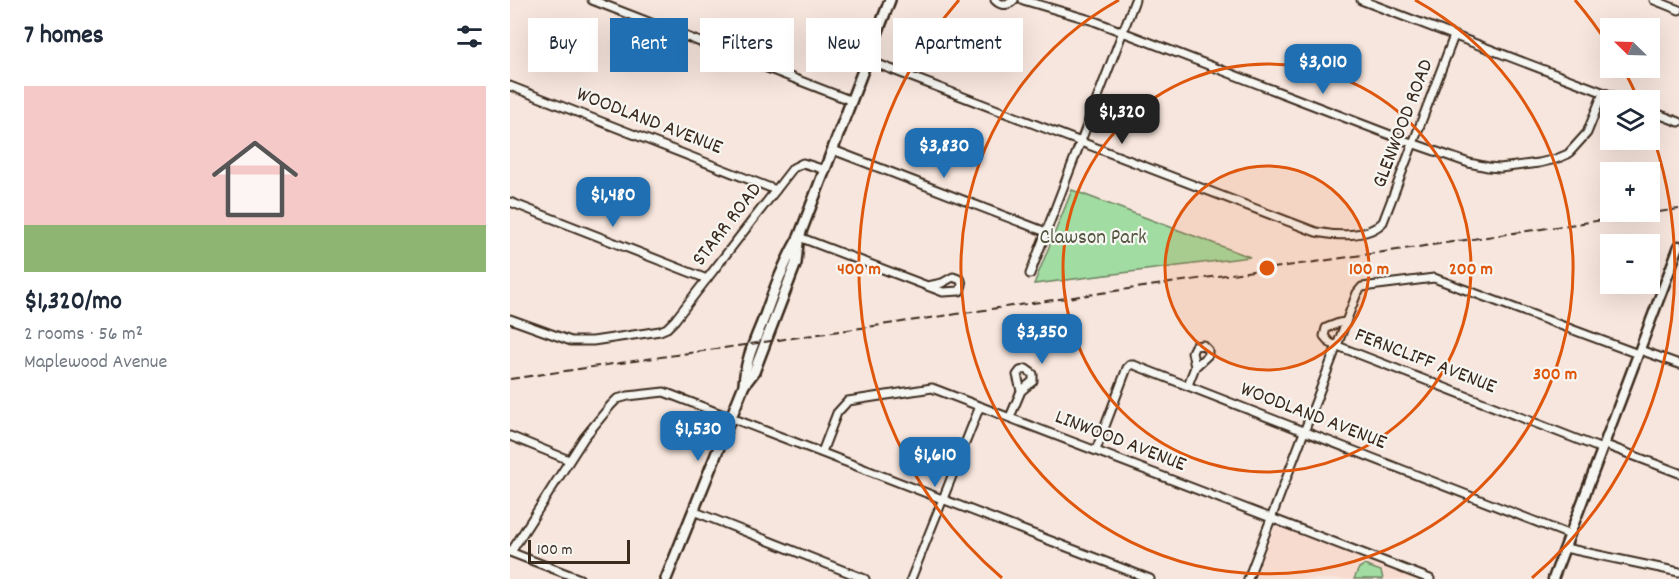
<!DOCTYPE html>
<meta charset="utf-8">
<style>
:root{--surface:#fff;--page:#f2f2f3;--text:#1f2937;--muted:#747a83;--accent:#1f6fb2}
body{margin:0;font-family:Dekko,sans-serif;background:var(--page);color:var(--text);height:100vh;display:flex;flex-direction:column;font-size:22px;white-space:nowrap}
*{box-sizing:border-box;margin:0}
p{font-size:20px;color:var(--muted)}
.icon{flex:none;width:33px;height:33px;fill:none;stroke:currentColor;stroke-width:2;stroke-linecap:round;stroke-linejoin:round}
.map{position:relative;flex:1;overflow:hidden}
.sheet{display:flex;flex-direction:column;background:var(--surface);width:510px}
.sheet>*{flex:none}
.guide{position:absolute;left:18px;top:18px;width:570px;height:54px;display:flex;gap:12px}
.needle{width:39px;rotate:293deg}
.tools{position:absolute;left:1090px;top:18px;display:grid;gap:12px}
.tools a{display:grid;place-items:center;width:60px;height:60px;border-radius:0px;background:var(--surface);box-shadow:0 6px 24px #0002;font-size:30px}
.scale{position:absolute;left:18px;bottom:15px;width:102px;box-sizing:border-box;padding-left:6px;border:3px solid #3b2a1e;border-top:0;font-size:16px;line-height:21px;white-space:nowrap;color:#3b2a1e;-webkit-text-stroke:4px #f6f6f2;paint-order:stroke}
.price{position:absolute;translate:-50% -51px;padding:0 14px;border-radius:12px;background:var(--accent);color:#fff;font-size:20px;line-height:39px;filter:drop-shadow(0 2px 3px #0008)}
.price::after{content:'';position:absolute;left:50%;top:36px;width:18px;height:14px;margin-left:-9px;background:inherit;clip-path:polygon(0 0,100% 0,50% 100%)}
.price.current{background:#222;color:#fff}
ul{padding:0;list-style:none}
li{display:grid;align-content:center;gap:12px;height:318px;padding:0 24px}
li span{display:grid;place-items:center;height:186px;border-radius:0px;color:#555}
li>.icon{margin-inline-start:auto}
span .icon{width:108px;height:108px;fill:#fffc;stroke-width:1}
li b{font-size:26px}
h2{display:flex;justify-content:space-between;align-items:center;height:72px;padding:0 24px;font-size:26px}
.chip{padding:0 21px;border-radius:0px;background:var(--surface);box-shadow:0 6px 24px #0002;font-size:21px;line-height:54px}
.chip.current{background:var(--accent);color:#fff}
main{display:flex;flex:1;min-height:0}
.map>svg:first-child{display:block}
.built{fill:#f8dbcf}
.green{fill:#a1dca2;stroke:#6e8360;stroke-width:1.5}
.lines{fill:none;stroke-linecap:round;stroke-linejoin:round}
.minor-casing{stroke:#3b2a1e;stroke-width:11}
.tertiary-casing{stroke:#3b2a1e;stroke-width:13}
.secondary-casing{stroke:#3b2a1e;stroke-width:14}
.minor{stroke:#f6f6f2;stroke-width:7}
.tertiary{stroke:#f6f6f2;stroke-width:8}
.secondary{stroke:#f6f6f2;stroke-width:9}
.rail{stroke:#3b2a1e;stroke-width:2;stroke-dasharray:9 4.5;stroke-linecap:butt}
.ring{fill:none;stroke:#df570d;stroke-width:3}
.labels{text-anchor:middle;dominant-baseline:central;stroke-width:4.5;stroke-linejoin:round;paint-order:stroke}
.street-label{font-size:21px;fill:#3b2a1e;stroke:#f6f6f2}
.park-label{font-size:21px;fill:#54563f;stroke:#f6f6f2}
.centre{fill:#df570d;stroke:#f6f6f2;stroke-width:3}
.ring-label{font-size:18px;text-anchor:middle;font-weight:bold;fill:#df570d;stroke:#f6f6f2;stroke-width:4.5;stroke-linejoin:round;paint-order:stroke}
</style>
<main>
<section class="sheet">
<h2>7 homes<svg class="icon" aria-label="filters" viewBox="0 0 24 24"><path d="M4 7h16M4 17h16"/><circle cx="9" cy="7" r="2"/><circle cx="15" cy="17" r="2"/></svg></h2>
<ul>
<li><span style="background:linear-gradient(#f6c9c9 75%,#8fb573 0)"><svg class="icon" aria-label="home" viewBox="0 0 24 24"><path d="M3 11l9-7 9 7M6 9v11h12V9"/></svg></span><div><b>$1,320/mo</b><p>2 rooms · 56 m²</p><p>Maplewood Avenue</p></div></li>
</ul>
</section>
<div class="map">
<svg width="1169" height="579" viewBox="0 0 1169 579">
<rect width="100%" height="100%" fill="#f7e6dd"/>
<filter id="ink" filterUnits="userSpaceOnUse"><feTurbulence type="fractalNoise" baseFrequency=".0167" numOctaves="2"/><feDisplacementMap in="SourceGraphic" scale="12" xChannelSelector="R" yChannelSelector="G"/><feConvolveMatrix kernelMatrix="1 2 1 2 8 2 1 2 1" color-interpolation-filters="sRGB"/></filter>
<g filter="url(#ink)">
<path class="built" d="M 766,524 L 770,525 L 908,579 L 743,579 Z"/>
<g class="green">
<path d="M 562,190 L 740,257 L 524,284 Z"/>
<path d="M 854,565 L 871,571 L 873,579 L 844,579 L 849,568 Z"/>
</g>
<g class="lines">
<g class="minor-casing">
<g id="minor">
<path d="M 82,0 L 342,101"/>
<path d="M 485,0 C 491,6 498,6 504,0"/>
<path d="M 513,0 L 584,21 L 896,141 L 959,163 L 978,167 L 990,168 L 1029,163 L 1046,159 L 1058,154 L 1077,133 L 1093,93"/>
<path d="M 851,0 L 1113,100"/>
<path d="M 1144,0 L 1169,10"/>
<path d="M 357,60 L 806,232 C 826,236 858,238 873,222 L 944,36"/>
<path d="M 0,86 L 266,190"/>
<path d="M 1140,111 L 1169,122"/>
<path d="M 323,150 L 536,232"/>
<path d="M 0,202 L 197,279"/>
<path d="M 289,237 L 433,292 L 450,291 L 452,285 L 451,280 L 443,277 L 432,283 L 418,286"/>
<path d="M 520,274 L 625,0"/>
<path d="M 0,319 L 61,341 L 83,341 L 150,331 L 157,328 L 165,320 L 283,168 L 293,163 L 315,170"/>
<path d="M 836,322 L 829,323 L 816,328 L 814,336 L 820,343 L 1092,449"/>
<path d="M 1130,350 L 1169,364"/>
<path d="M 678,385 L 685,367 L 698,355 L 698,350 L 693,345 L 685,346 L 682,352 L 685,367"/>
<path d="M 500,417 L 511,391 L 523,381 L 523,374 L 516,369 L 510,371 L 507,375 L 511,391"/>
<path d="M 0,436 L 59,460"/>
<path d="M 1093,444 L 1169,473"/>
<path d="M 586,450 L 617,368 L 620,365 L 624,365 L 1060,535"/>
<path d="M 312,452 L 327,413 L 338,401 L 422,388 L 920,579"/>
<path d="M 183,511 L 355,579"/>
<path d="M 1055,548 L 1169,572"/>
<path d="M 0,552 L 70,579"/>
<path d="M 1,552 L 74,438 L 101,405 L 107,399 L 118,396 L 154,392 L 640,579"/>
<path d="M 401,579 L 470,406"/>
<path d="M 738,579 L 847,293 L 852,287 L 924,278 L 1128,354"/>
</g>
</g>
<g class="tertiary-casing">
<path id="tertiary" d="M 1043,579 L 1169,246"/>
</g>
<g class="secondary-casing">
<g id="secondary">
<path d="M 234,385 C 235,361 245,340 254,318 C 264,290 274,263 289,237 L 380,0"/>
<path d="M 156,579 L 234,385 L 244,372 L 286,263 L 288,243"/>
</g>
</g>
<use href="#minor" class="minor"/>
<use href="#tertiary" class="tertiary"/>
<use href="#secondary" class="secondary"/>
<path class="rail" d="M 0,379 L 1169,209"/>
</g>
</g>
<circle cx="757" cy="268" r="102" fill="#df570d" fill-opacity=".12"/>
<g class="ring">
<circle cx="757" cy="268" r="102"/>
<circle cx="757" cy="268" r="204"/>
<path d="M905 0A306 306 0 1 1 609 0"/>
<path d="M492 578A408 408 0 0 1 449 0M1065 0A408 408 0 0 1 1099 46M1114 70A408 408 0 0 1 1128 99M1140 128A408 408 0 0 1 1022 578"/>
</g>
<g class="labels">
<g class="street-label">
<text transform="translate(139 122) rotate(21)">WOODLAND AVENUE</text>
<text transform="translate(894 124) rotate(-69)">GLENWOOD ROAD</text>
<text transform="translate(218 225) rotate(-52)">STARR ROAD</text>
<text transform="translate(915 362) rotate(21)">FERNCLIFF AVENUE</text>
<text transform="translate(803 417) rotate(21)">WOODLAND AVENUE</text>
<text transform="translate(610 442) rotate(21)">LINWOOD AVENUE</text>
</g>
<g class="park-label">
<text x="583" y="239">Clawson Park</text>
</g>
</g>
<circle cx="757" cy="268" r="9" class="centre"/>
<g class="ring-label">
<text x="859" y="274">100 m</text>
<text x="961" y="274">200 m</text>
<text x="349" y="274">400 m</text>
<text x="1045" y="379">300 m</text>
</g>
</svg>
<div class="tools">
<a><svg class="needle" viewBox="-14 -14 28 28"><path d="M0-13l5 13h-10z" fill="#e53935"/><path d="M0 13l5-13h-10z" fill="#747a83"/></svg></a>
<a><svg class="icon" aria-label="layers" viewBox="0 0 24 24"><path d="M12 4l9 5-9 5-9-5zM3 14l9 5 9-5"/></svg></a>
<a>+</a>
<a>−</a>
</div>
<div class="scale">100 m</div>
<b class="price" style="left:813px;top:95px">$3,010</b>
<b class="price current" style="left:612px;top:145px">$1,320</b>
<b class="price" style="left:434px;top:179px">$3,830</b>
<b class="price" style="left:103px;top:228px">$1,480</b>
<b class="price" style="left:532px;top:365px">$3,350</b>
<b class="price" style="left:188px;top:462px">$1,530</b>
<b class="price" style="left:425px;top:488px">$1,610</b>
<div class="guide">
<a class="chip">Buy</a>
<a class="chip current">Rent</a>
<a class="chip">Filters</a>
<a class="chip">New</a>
<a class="chip">Apartment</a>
</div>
</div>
</main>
